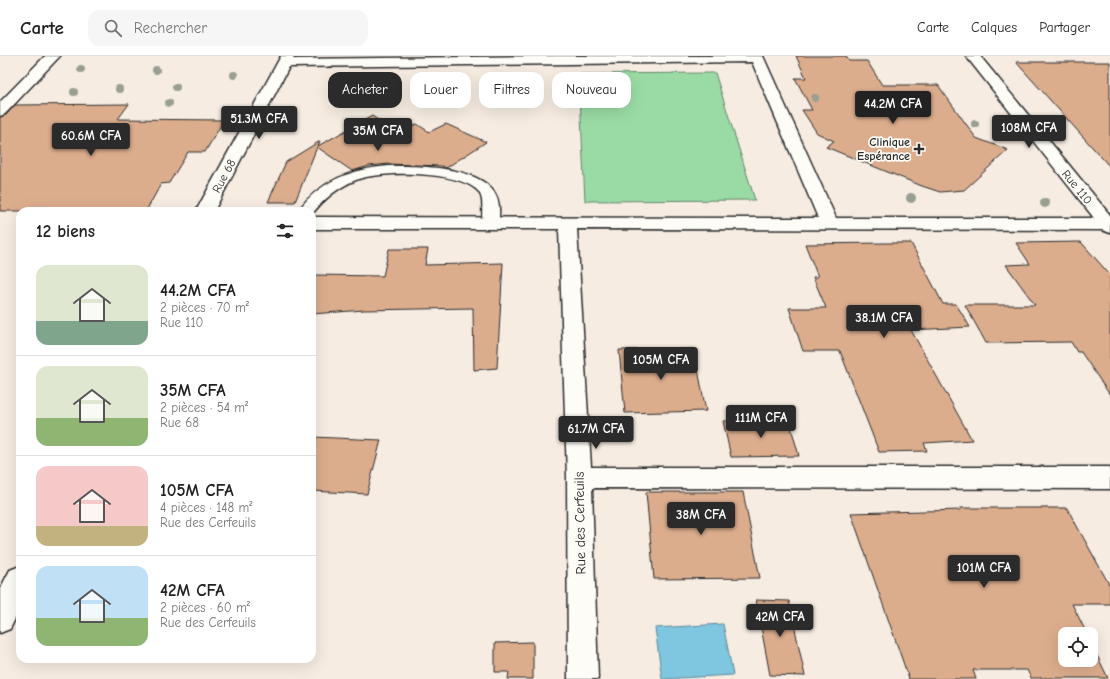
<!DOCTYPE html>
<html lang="fr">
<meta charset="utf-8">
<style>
:root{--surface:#fff;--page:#f6f6f6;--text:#222;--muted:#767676;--line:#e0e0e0;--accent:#2b2b2b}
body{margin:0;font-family:"Comic Neue",sans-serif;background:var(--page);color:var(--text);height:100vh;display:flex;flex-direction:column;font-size:15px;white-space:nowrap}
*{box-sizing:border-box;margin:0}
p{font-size:13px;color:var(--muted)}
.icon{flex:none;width:22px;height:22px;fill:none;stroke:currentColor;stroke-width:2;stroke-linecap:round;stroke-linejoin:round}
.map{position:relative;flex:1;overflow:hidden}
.side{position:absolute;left:16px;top:151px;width:300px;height:456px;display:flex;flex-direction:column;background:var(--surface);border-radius:12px;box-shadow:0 4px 16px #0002}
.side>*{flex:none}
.banner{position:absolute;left:328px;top:16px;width:380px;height:36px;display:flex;gap:8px}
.buttons{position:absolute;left:1058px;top:571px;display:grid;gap:8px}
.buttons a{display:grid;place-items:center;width:40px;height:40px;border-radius:8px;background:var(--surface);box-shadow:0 4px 16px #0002;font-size:20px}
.price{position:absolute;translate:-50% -34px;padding:0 9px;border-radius:4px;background:var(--accent);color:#fff;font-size:13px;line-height:26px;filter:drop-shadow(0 1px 2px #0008)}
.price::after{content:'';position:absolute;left:50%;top:24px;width:12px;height:9px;margin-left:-6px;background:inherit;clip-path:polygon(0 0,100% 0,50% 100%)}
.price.active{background:#222;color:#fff}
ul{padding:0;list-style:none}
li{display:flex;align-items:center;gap:12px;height:100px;padding:0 20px}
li+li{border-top:1px solid var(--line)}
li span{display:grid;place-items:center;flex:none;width:112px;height:80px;border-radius:12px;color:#555}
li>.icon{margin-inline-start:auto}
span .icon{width:48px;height:48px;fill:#fffc;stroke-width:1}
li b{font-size:17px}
h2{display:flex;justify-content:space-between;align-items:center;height:48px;padding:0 20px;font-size:17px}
.pill{padding:0 14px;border-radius:12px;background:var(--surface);box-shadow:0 4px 16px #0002;font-size:14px;line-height:36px}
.pill.active{background:var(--accent);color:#fff}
header{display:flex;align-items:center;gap:24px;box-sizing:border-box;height:56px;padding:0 20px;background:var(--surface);border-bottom:1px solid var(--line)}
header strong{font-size:19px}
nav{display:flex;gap:22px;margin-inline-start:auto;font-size:14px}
.search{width:280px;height:36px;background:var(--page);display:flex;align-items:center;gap:10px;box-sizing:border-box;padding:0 14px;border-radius:12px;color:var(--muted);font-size:15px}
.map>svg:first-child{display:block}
.green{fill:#9adba5;stroke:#628368}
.water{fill:#7fc6e0;stroke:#5d8898}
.building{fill:#dcad8d;stroke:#2b2b2b}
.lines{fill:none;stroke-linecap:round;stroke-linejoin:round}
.service-casing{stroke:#2b2b2b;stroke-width:3}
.minor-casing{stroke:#2b2b2b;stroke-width:3}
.service{fill:#fdfcf7;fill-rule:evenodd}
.minor{fill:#fdfcf7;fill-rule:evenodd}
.tree{fill:#989f92}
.poi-dot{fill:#2b2b2b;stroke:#fdfcf7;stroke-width:1.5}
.labels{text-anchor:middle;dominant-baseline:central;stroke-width:3.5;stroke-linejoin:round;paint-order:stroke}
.far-poi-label{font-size:12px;font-weight:bold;fill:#2b2b2b;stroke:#fdfcf7;text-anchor:end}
.far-street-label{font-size:12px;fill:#2b2b2b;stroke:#fdfcf7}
.street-label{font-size:14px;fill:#2b2b2b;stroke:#fdfcf7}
</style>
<header>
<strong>Carte</strong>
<div class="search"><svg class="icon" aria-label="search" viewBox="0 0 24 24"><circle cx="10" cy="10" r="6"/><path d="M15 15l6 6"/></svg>Rechercher</div>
<nav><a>Carte</a><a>Calques</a><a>Partager</a></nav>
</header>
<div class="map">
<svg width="1110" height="623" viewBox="0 0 1110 623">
<rect width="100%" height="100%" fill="#f6ece2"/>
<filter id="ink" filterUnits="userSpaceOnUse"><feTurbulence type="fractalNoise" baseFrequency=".025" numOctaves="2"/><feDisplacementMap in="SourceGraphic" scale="8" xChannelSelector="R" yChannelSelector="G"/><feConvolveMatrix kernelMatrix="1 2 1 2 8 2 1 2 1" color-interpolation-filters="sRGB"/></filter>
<g filter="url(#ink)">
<path class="green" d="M 715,17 L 755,144 L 585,145 L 579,18 Z"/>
<path class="water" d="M 723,568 L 733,619 L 662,623 L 655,572 Z"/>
<g class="building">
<path d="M 796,0 L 846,0 L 849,5 L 867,5 L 882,29 L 938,29 L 976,82 L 1008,94 L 964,134 L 940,136 L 922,130 L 826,91 L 834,85 L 817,77 L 802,54 L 812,54 L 795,22 L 806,22 Z"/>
<path d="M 1016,6 L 1110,6 L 1110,111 Z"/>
<path d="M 129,48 L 118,63 L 224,64 L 205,96 L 188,96 L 169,127 L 161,128 L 146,155 L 0,155 L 0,61 L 6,59 L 15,49 Z"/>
<path d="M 372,60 L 398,77 L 417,68 L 429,76 L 446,68 L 486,86 L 446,112 L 442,110 L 389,108 L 369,110 L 352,115 L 317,91 L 295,146 L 268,146 L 286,106 L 320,85 L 318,90 Z"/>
<path d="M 1081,186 L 1110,219 L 1110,339 L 1081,296 L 1077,296 L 1071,286 L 986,287 L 965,249 L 1035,249 L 1006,209 L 1030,208 L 1016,187 Z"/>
<path d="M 884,187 L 911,187 L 943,248 L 956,248 L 970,271 L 911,274 L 972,384 L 924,387 L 927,395 L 879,396 L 840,295 L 803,295 L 789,252 L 826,252 L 813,221 L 818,221 L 805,188 Z"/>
<path d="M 389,193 L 428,193 L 425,209 L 503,207 L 497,312 L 474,314 L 473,252 L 364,254 L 312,258 L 312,219 L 383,220 Z"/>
<path d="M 694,293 L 706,355 L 625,357 L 619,294 Z"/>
<path d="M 789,364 L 799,400 L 731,401 L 723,365 Z"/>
<path d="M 312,381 L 381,384 L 367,438 L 312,435 Z"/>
<path d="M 646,436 L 743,436 L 760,522 L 654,523 Z"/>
<path d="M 960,452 L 1067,452 L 1110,530 L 1110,548 L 1072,548 L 1087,578 L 1065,578 L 1065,604 L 1091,604 L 1091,587 L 1108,622 L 1031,622 L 1027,614 L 973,614 L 976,623 L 909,623 L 851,457 L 961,454 Z"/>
<path d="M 756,544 L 789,545 L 805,620 L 770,619 Z"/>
<path d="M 533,586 L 533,623 L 508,623 L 509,616 L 495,616 L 495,587 Z"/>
</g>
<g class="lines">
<g class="service-casing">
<path id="service" d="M 389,110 C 419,110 495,109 499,150 C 499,156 500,165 497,170 L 491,172 L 485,170 C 478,159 488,144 476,133 C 454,115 381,114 356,124 C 338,131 324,143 312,158 L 312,155 L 298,155 C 320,124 353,113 389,110 Z"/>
</g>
<g class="minor-casing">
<g id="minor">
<path d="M 45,0 L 60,0 L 5,58 L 0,60 L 0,46 Z"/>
<path d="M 281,0 L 295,0 L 293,3 L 558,0 L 763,0 L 836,162 L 1094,162 L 966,0 L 980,0 L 1110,159 L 1110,177 L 1102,174 L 577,173 L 591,411 L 1110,411 L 1110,433 L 592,432 L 598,623 L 568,623 L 567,421 L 559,173 L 312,173 L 312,161 L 818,162 L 752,6 L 289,11 L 214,155 L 196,155 Z"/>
<path d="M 20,510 L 20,553 L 10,573 L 0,577 L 0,533 L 10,514 Z"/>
</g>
</g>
<use href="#service" class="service"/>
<use href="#minor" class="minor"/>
</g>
<g class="tree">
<circle cx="81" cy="13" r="4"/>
<circle cx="156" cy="14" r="4"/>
<circle cx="234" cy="19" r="4"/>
<circle cx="176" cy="31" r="4"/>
<circle cx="119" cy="33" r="4"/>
<circle cx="74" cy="36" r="4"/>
<circle cx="815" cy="42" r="4"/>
<circle cx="169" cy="47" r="4"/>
<circle cx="975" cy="68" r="4"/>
<circle cx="911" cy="142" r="5"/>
<circle cx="1045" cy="147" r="5"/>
</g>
</g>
<path class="poi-dot" d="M917 87h4v4h4v4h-4v4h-4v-4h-4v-4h4z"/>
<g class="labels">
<g class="far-poi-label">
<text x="910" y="86">Clinique<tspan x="910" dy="14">Espérance</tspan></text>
</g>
<g class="far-street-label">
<text transform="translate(224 120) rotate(-62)">Rue 68</text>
<text transform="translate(1077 131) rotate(51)">Rue 110</text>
</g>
<g class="street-label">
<text transform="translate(580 467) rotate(-91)">Rue des Cerfeuils</text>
</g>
</g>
</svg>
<div class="buttons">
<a><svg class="icon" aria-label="locate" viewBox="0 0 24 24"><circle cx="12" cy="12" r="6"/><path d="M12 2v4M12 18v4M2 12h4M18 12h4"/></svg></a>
</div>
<b class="price active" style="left:893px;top:69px">44.2M CFA</b>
<b class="price" style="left:259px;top:84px">51.3M CFA</b>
<b class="price" style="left:1029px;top:93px">108M CFA</b>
<b class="price" style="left:378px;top:96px">35M CFA</b>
<b class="price" style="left:91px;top:101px">60.6M CFA</b>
<b class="price" style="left:884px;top:283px">38.1M CFA</b>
<b class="price" style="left:661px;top:325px">105M CFA</b>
<b class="price" style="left:761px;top:383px">111M CFA</b>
<b class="price" style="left:596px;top:394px">61.7M CFA</b>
<b class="price" style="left:701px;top:480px">38M CFA</b>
<b class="price" style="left:984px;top:533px">101M CFA</b>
<b class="price" style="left:780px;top:582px">42M CFA</b>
<div class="banner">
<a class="pill active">Acheter</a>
<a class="pill">Louer</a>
<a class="pill">Filtres</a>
<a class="pill">Nouveau</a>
</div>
<section class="side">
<h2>12 biens<svg class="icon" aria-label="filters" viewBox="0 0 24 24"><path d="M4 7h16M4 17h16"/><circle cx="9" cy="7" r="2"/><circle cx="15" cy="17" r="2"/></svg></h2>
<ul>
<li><span style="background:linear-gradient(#dfe7d0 70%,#7fa58c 0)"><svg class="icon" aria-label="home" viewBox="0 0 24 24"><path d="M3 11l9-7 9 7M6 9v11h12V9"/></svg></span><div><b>44.2M CFA</b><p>2 pièces · 70 m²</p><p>Rue 110</p></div></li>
<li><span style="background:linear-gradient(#dfe7d0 65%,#8fb573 0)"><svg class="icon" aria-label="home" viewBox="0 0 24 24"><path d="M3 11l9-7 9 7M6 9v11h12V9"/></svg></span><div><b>35M CFA</b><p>2 pièces · 54 m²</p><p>Rue 68</p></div></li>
<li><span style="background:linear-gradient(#f6c9c9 75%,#c2b280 0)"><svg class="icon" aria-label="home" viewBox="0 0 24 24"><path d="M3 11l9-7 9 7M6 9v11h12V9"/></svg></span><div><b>105M CFA</b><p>4 pièces · 148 m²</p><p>Rue des Cerfeuils</p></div></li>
<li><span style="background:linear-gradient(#bfe0f5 65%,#8fb573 0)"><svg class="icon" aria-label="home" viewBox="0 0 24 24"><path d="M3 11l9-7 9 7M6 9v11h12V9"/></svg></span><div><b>42M CFA</b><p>2 pièces · 60 m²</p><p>Rue des Cerfeuils</p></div></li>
</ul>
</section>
</div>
